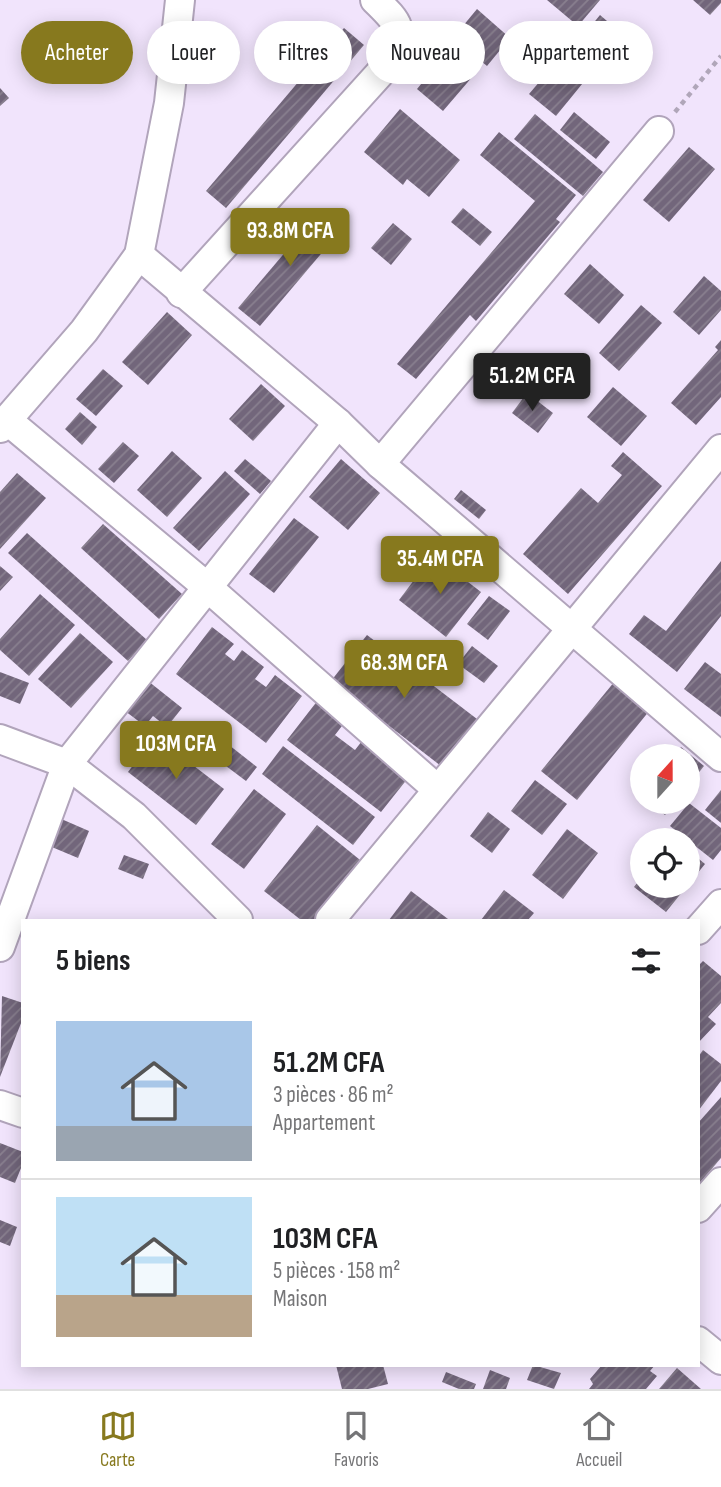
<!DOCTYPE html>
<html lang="fr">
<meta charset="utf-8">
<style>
:root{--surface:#fff;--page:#f6f6f6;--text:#202124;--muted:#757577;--line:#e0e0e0;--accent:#87791e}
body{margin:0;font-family:"Sofia Sans Condensed",sans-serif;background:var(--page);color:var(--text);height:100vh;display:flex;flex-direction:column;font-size:26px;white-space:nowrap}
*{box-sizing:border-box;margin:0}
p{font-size:23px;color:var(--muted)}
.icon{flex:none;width:38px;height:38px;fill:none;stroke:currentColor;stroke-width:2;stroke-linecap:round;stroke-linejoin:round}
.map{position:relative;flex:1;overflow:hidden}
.side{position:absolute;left:21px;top:919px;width:679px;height:448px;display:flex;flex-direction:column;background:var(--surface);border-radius:0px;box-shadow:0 4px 18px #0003}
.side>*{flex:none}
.hud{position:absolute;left:21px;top:21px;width:679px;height:63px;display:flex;gap:14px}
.needle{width:46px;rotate:21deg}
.controls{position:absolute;left:630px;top:744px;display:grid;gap:14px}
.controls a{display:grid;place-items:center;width:70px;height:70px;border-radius:50%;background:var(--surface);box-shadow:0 4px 18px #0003;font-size:35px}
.price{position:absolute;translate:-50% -60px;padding:0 16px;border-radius:7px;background:var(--accent);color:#fff;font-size:23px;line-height:46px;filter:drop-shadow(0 2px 4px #0008)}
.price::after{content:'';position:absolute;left:50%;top:42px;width:21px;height:16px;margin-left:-10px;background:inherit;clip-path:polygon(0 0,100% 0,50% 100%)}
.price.active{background:#222;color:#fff}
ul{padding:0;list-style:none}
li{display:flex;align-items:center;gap:21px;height:175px;padding:0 35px}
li+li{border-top:2px solid var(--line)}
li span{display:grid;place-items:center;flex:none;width:196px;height:140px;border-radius:0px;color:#555}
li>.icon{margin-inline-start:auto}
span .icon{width:84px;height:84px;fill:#fffc;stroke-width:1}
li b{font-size:30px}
h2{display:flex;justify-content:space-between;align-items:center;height:84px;padding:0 35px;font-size:30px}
.tag{padding:0 24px;border-radius:32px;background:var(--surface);box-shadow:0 4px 18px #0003;font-size:24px;line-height:63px}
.tag.active{background:var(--accent);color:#fff}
.menu{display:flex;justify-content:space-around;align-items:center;height:98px;border-top:2px solid var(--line);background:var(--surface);font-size:19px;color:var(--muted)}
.menu a{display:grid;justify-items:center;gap:4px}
.menu .active{color:var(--accent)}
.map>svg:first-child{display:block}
.building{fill:url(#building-hatch)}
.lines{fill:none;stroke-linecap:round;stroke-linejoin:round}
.street-casing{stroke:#b1a4bb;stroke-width:32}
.path{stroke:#b0a6b9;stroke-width:4.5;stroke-dasharray:5 5;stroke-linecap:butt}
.street{stroke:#fff;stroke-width:28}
</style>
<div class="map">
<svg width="721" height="1389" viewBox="0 0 721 1389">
<defs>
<pattern id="building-hatch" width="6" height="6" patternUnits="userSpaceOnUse" patternTransform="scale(1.75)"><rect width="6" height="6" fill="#72667b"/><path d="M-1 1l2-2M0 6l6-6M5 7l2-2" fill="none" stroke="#89808f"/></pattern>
</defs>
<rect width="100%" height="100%" fill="#f1e4fc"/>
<g class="building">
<path d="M 547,0 L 600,0 L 578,26 Z"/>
<path d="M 693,0 L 721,0 L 721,3 L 710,15 Z"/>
<path d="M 477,9 L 510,38 L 487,66 L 453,38 Z"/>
<path d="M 600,15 L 642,51 L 624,71 L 583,36 Z"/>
<path d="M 344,28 L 364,45 L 226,208 L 206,191 Z"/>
<path d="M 575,40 L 600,62 L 556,116 L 529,94 Z"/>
<path d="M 446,53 L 473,76 L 443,111 L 417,89 Z"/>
<path d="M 0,88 L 9,98 L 0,106 Z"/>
<path d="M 400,109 L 460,160 L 429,197 L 407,179 L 403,185 L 364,152 Z"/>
<path d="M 574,112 L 610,142 L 596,159 L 560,130 Z"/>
<path d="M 535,114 L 603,172 L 583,196 L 514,139 Z"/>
<path d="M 499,132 L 576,195 L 556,219 L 560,222 L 476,321 L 470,315 L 416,379 L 397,364 L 535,201 L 480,155 Z"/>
<path d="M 689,147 L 715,169 L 669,222 L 643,200 Z"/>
<path d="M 463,208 L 492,232 L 480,246 L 451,222 Z"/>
<path d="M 320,211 L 342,229 L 260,326 L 238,308 Z"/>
<path d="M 393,223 L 412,239 L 391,265 L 371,248 Z"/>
<path d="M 590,264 L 624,295 L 599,324 L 564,294 Z"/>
<path d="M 704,276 L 721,291 L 721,310 L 699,335 L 673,312 Z"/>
<path d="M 641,305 L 662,323 L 619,371 L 599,353 Z"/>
<path d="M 167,312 L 192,335 L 148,385 L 122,362 Z"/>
<path d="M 721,340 L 721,397 L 696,425 L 671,403 L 718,350 L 715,347 Z"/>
<path d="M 103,369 L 123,386 L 96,416 L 76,399 Z"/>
<path d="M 261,384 L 285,406 L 253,441 L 229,419 Z"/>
<path d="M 613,387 L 647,416 L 621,446 L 587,417 Z"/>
<path d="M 527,393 L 553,413 L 538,433 L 512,413 Z"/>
<path d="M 80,412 L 97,427 L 82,445 L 65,429 Z"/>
<path d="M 123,442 L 139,456 L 114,483 L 98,469 Z"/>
<path d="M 172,451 L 202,478 L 167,517 L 137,490 Z"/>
<path d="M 623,452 L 662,486 L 568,594 L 523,554 L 581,488 L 598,503 L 622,475 L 611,466 Z"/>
<path d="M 245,459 L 271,481 L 260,494 L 234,471 Z"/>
<path d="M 341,459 L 380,493 L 348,530 L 309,497 Z"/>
<path d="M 225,471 L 250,494 L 199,551 L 173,528 Z"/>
<path d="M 17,473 L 46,498 L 0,549 L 0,492 Z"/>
<path d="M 461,490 L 486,510 L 479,519 L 454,499 Z"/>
<path d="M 294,518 L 319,537 L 274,593 L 249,574 Z"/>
<path d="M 103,524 L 182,594 L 159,619 L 81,548 Z"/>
<path d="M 27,533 L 147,640 L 128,661 L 8,553 Z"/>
<path d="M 433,555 L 481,592 L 446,637 L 399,600 Z"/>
<path d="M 721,561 L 721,616 L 677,672 L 629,634 L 644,615 L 666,631 Z"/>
<path d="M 0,566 L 13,577 L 0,591 Z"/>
<path d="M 40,594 L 75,625 L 29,676 L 0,650 L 0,639 Z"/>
<path d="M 489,596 L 510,611 L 488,640 L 467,624 Z"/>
<path d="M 212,627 L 234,644 L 225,654 L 234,661 L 242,650 L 264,667 L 255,679 L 266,687 L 275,675 L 302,696 L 266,743 L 176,674 Z"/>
<path d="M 80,633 L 113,662 L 71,708 L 38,679 Z"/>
<path d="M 367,635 L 477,719 L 441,766 L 331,681 Z"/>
<path d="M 472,646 L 498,666 L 484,683 L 458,664 Z"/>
<path d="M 705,662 L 721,674 L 721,717 L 684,689 Z"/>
<path d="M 0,672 L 29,683 L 20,704 L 0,696 Z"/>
<path d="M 148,681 L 182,708 L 167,727 L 153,716 L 145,726 L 125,711 Z"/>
<path d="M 615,681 L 650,710 L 577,800 L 541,771 Z"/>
<path d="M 318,700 L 345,722 L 335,735 L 355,750 L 365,737 L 412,773 L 381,812 L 287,740 Z"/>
<path d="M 206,727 L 257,767 L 246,781 L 194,742 Z"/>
<path d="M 155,736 L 224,789 L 196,825 L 128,772 Z"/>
<path d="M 283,746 L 375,817 L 353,845 L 262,774 Z"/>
<path d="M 681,747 L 704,766 L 688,786 L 688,756 L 674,756 Z"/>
<path d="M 535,780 L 567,804 L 542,835 L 511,811 Z"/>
<path d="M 254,789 L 286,814 L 244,869 L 211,844 Z"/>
<path d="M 721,790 L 721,823 L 705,810 Z"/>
<path d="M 648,802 L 676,802 L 665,815 Z"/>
<path d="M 689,803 L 721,828 L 721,850 L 713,860 L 670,826 Z"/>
<path d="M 488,812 L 510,829 L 492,853 L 470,836 Z"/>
<path d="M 59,818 L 89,831 L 78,858 L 47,845 Z"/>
<path d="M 317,825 L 365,864 L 320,920 L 301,920 L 264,891 Z"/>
<path d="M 567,829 L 598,853 L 563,899 L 532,875 Z"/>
<path d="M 688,850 L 705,864 L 688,885 Z"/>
<path d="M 124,855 L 149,864 L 143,879 L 118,869 Z"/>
<path d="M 642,877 L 642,886 L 687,886 L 666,912 L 634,887 Z"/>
<path d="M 504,890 L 534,913 L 528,920 L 481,920 Z"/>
<path d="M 411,891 L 448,919 L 447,920 L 389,920 Z"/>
<path d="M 703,961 L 721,976 L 721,1003 L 708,1017 L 716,1024 L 698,1043 L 698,966 Z"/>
<path d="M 2,996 L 23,1003 L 23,1018 L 0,1077 Z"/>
<path d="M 703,1050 L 721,1064 L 721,1081 L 698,1111 L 698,1057 Z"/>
<path d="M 721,1097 L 721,1158 L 698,1185 L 698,1123 Z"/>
<path d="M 0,1143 L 23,1152 L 23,1163 L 15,1183 L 0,1177 Z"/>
<path d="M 0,1220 L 17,1227 L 10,1246 L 0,1242 Z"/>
<path d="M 336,1365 L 383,1365 L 388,1384 L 368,1389 L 342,1389 Z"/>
<path d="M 533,1365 L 561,1373 L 554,1389 L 527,1380 Z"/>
<path d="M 602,1365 L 655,1365 L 650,1371 L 657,1376 L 646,1389 L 589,1389 L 593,1384 L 590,1379 Z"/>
<path d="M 677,1368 L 701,1389 L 659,1389 Z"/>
<path d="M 490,1370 L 510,1378 L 506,1389 L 483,1389 Z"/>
<path d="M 446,1372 L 476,1384 L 474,1389 L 459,1389 L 442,1382 Z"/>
</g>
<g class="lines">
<g class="street-casing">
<g id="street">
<path d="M 139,255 L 338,423 L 380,464 L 721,757"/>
<path d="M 181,293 L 391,61 C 404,28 400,24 375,0"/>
<path d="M 8,421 L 206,586 L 437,789"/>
<path d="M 0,428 L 84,331 L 139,255 L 169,103 L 180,0"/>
<path d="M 380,464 L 659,131"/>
<path d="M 0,739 L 67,764 L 134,816 L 238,920"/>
<path d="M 330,920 L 721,449"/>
<path d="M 698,930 L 721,904"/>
<path d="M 0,947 L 67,764 L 338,423"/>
<path d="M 0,1105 L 23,1113"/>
<path d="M 698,1208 L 721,1182"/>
<path d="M 698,1341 L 721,1360"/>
</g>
</g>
<path class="path" d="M 675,112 L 721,56"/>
<use href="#street" class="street"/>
</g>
</svg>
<div class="controls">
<a><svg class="needle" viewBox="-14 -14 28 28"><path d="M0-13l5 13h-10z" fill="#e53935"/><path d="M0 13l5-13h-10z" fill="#757577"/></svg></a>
<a><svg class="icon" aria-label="locate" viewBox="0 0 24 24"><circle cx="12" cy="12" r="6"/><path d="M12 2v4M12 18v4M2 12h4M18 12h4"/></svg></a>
</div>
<b class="price" style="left:290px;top:268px">93.8M CFA</b>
<b class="price active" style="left:532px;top:413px">51.2M CFA</b>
<b class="price" style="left:440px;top:596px">35.4M CFA</b>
<b class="price" style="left:404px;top:700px">68.3M CFA</b>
<b class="price" style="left:176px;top:781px">103M CFA</b>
<div class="hud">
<a class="tag active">Acheter</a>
<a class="tag">Louer</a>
<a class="tag">Filtres</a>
<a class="tag">Nouveau</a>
<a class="tag">Appartement</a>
</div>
<section class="side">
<h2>5 biens<svg class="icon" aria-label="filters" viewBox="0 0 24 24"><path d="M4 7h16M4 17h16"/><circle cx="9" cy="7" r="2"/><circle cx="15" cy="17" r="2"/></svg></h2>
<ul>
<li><span style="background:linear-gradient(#a9c7e8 75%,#9aa5b1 0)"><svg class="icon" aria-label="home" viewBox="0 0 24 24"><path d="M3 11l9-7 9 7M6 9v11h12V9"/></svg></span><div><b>51.2M CFA</b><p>3 pièces · 86 m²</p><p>Appartement</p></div></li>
<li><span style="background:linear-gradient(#bfe0f5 70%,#b9a48a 0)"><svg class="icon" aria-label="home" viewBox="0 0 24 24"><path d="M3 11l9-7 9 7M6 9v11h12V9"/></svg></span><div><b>103M CFA</b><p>5 pièces · 158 m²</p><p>Maison</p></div></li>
</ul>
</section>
</div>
<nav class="menu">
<a class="active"><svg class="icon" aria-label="map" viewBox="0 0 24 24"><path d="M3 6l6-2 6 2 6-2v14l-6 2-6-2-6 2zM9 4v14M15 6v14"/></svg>Carte</a>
<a><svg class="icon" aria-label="saved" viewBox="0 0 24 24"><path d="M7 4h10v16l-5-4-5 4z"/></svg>Favoris</a>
<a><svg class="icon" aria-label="home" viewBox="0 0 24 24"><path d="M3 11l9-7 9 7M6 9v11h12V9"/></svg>Accueil</a>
</nav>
